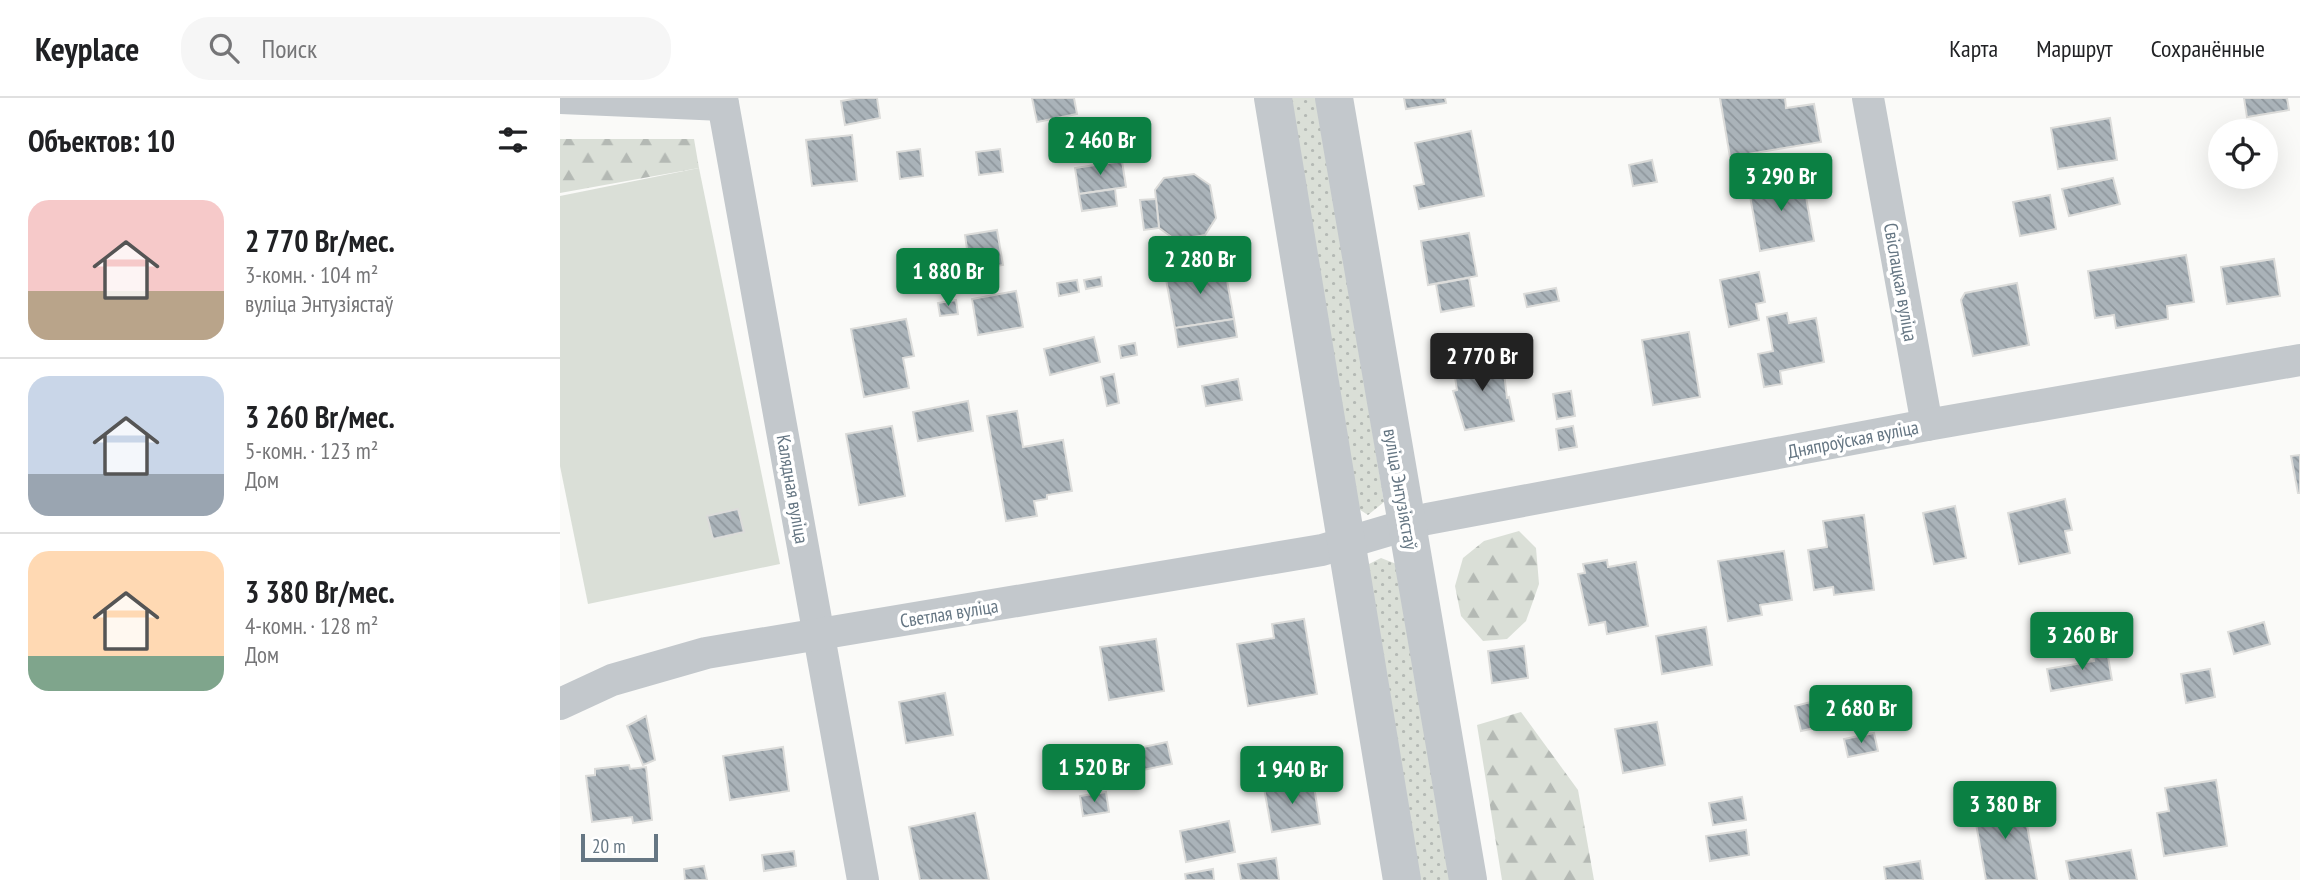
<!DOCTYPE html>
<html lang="ru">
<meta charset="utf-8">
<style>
:root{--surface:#fff;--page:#f6f6f6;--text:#202124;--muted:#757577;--line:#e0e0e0;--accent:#0b8043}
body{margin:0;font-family:"PT Sans Narrow",sans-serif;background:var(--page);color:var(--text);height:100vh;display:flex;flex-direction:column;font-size:26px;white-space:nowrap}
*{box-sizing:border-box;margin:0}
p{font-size:23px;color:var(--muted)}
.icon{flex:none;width:38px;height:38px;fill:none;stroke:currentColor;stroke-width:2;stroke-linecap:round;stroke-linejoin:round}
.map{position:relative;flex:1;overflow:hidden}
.sheet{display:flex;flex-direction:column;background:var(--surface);width:560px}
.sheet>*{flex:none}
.buttons{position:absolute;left:1648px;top:21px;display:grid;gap:14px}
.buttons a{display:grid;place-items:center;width:70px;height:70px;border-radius:50%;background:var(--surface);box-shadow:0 7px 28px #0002;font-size:35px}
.scale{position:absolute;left:21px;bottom:18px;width:77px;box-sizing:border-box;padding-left:7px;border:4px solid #657683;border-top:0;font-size:19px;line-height:24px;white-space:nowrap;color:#657683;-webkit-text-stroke:5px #fff;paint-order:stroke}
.price{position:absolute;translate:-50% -60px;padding:0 16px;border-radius:7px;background:var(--accent);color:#fff;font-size:23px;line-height:46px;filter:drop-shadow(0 2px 4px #0008)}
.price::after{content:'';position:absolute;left:50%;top:42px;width:21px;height:16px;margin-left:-10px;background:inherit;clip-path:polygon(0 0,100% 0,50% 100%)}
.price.on{background:#222;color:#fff}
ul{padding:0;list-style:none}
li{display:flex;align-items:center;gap:21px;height:175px;padding:0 28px}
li+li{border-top:2px solid var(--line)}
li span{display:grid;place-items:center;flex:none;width:196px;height:140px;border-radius:21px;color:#555}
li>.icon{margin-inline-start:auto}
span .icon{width:84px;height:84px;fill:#fffc;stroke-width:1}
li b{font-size:30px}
h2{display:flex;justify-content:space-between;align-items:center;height:84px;padding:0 28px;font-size:30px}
header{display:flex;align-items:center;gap:42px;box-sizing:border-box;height:98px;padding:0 35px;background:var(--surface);border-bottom:2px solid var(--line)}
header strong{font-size:33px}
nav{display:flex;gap:38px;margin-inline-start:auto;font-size:24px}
.search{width:490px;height:63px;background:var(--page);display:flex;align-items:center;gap:18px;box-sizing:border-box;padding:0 24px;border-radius:28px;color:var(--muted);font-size:26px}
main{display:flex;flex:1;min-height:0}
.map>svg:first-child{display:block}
.grass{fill:url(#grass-dots)}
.forest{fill:url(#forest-firs)}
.garden{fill:#dadfd7}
.building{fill:url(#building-back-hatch);stroke:#dcdcda;stroke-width:2}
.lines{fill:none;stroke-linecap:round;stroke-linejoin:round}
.minor{stroke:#c3c8cc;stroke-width:32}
.tertiary{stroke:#c3c8cc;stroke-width:38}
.labels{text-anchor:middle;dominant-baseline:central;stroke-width:7;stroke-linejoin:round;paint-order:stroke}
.street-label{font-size:19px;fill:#657683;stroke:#fff}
</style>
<header>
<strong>Keyplace</strong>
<div class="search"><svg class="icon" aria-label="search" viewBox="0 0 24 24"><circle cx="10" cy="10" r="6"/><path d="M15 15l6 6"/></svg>Поиск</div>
<nav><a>Карта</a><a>Маршрут</a><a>Сохранённые</a></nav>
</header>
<main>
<section class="sheet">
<h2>Объектов: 10<svg class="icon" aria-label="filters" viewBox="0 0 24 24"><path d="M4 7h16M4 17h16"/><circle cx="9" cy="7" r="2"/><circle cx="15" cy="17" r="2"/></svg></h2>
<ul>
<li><span style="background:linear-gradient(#f6c9c9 65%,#b9a48a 0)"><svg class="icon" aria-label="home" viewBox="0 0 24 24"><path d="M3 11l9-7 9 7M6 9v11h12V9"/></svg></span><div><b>2 770 Br/мес.</b><p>3-комн. · 104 m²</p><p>вуліца Энтузіястаў</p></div></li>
<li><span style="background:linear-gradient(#c9d6e8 70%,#9aa5b1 0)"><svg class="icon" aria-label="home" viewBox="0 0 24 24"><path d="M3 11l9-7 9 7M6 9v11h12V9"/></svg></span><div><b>3 260 Br/мес.</b><p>5-комн. · 123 m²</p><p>Дом</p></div></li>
<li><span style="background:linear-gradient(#ffd9b3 75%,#7fa58c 0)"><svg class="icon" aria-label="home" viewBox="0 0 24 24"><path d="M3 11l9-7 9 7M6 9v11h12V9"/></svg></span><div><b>3 380 Br/мес.</b><p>4-комн. · 128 m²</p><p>Дом</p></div></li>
</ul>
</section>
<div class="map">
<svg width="1740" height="782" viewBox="0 0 1740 782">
<defs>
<pattern id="grass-dots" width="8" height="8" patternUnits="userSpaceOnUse" patternTransform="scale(1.75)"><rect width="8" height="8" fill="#dadfd7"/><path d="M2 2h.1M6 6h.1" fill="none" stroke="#b4b9b4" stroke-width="1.8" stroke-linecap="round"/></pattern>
<pattern id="forest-firs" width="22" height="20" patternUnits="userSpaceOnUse" patternTransform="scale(1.75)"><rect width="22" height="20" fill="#dadfd7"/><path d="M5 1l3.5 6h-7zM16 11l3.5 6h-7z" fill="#b4b9b4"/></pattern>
<pattern id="building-back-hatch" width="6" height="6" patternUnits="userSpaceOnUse" patternTransform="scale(1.75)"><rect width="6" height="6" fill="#aab3b9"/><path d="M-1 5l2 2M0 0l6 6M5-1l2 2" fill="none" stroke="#8e969c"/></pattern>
</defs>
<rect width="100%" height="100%" fill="#fafaf8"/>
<g class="grass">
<path d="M 722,0 L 758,0 L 824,404 L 808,417 L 791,406 Z"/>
<path d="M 821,460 L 839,467 L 891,782 L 858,782 L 805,468 Z"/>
</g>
<g class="forest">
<path d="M 0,41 L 134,41 L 139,70 L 0,95 Z"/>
<path d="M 959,433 L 976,450 L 979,486 L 966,523 L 947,541 L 923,543 L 901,518 L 895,488 L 903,460 L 924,443 Z"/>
<path d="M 961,614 L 1018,692 L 1034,782 L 942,782 L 917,627 Z"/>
</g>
<path class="garden" d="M 139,70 L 220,466 L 28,506 L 0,368 L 0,98 Z"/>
<g class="building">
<path d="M 299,0 L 317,0 L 320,20 L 285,27 L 281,3 Z"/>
<path d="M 472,0 L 514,0 L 517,16 L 477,24 Z"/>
<path d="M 844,0 L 885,0 L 886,5 L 846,11 Z"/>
<path d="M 1160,0 L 1225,0 L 1226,10 L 1254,6 L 1261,44 L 1170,59 Z"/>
<path d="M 1684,0 L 1727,0 L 1729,12 L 1687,19 Z"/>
<path d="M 1550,20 L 1557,62 L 1498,71 L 1491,30 Z"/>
<path d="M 911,33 L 924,98 L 859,111 L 854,88 L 864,86 L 855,45 Z"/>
<path d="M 292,37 L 297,83 L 252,88 L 246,42 Z"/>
<path d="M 360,51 L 363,78 L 340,81 L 337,54 Z"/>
<path d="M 440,51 L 443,74 L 419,77 L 416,54 Z"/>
<path d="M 1092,62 L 1097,84 L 1073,88 L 1069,67 Z"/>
<path d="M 562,63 L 566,89 L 519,96 L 515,70 Z"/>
<path d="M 634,76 L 650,87 L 656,120 L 645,137 L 616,142 L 599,130 L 595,92 L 604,80 Z"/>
<path d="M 1242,77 L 1254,143 L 1200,153 L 1188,87 Z"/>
<path d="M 1553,80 L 1560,106 L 1509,118 L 1502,91 Z"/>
<path d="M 555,91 L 557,108 L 522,113 L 519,96 Z"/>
<path d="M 1490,97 L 1496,131 L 1460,138 L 1453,104 Z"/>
<path d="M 596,101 L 599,130 L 584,132 L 580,102 Z"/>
<path d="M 437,132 L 443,167 L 403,173 L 400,152 L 407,151 L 405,137 Z"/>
<path d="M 909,135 L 917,178 L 868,187 L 861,143 Z"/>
<path d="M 1626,157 L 1634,204 L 1607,208 L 1608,221 L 1556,230 L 1554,217 L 1535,220 L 1528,173 Z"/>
<path d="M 1714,161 L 1720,198 L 1667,206 L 1661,169 Z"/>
<path d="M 664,166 L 674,221 L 615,230 L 605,176 Z"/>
<path d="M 1199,174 L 1205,204 L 1196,206 L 1199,222 L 1169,229 L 1160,182 Z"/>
<path d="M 541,179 L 542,188 L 526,191 L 524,182 Z"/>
<path d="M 909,180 L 914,208 L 881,214 L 876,186 Z"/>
<path d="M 517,182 L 519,194 L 499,198 L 497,185 Z"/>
<path d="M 1457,185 L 1469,247 L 1413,258 L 1401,202 L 1405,195 Z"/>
<path d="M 996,190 L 999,203 L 967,209 L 964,196 Z"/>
<path d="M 456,193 L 463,229 L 418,237 L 412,201 Z"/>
<path d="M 396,202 L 398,216 L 380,218 L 378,205 Z"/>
<path d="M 1227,215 L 1229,225 L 1256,220 L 1264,264 L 1220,273 L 1222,286 L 1204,289 L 1198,256 L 1213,253 L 1207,219 Z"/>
<path d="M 346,221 L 354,258 L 343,260 L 349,290 L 304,299 L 291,231 Z"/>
<path d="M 674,221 L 677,239 L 618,249 L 615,230 Z"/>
<path d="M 1129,234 L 1140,299 L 1093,307 L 1082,242 Z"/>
<path d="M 534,239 L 540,264 L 490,277 L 484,251 Z"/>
<path d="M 575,245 L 577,257 L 561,260 L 559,248 Z"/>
<path d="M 942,258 L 947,300 L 949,299 L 954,323 L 905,332 L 893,293 L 897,292 L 893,266 Z"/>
<path d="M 554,276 L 559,305 L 547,308 L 541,279 Z"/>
<path d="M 678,281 L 682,302 L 646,308 L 642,288 Z"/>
<path d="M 1011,293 L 1015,318 L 997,321 L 993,296 Z"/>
<path d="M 408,303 L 413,333 L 358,343 L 353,314 Z"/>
<path d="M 457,313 L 463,349 L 503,342 L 512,393 L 487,397 L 487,401 L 474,403 L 477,418 L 446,423 L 427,318 Z"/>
<path d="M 332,328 L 345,398 L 299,407 L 286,336 Z"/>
<path d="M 1013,328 L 1017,349 L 999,352 L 996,331 Z"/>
<path d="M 1740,357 L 1740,395 L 1738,395 L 1731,358 Z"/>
<path d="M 1505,401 L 1512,432 L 1505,433 L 1510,455 L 1459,466 L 1448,415 Z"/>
<path d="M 1395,408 L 1406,460 L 1374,466 L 1363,415 Z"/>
<path d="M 178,411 L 184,434 L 153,441 L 147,418 Z"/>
<path d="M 1304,417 L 1314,492 L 1274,497 L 1273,489 L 1254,492 L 1248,452 L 1267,449 L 1263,423 Z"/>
<path d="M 1224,453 L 1232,502 L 1200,507 L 1202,517 L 1168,523 L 1158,463 Z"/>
<path d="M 1047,462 L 1048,469 L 1076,464 L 1088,528 L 1047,536 L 1045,524 L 1029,527 L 1018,476 L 1025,475 L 1023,466 Z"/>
<path d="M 744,521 L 757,596 L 688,608 L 677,546 L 714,540 L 712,526 Z"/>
<path d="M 1704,524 L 1710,546 L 1674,556 L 1668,534 Z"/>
<path d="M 1146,529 L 1152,567 L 1102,576 L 1096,538 Z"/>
<path d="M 596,541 L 604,593 L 549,602 L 540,549 Z"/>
<path d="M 1546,547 L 1552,582 L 1491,593 L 1487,571 L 1534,563 L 1531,549 Z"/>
<path d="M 964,548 L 968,580 L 932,585 L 928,553 Z"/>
<path d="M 1650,571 L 1655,599 L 1626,605 L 1621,576 Z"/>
<path d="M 385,595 L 393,637 L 346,645 L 339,604 Z"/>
<path d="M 1263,601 L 1269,627 L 1241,633 L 1235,608 Z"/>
<path d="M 86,618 L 95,662 L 83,667 L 67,628 Z"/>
<path d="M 1097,624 L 1105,667 L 1063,675 L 1055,631 Z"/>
<path d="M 1314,635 L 1318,653 L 1288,659 L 1284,641 Z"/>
<path d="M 607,644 L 612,666 L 578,673 L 574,651 Z"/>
<path d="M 223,649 L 229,693 L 170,702 L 163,658 Z"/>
<path d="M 574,651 L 578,673 L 557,677 L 552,655 Z"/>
<path d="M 69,667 L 70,671 L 86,669 L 92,722 L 73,725 L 72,719 L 32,724 L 26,678 L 35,677 L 35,671 Z"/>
<path d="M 753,682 L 760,726 L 712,734 L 704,690 Z"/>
<path d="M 1656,682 L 1667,748 L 1604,758 L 1597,715 L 1609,713 L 1605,690 Z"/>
<path d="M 546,694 L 549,714 L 523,718 L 520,698 Z"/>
<path d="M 1182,699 L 1186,722 L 1153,727 L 1149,705 Z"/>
<path d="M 1462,700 L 1477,782 L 1426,782 L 1413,709 Z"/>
<path d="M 415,715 L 429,782 L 360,782 L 349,729 Z"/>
<path d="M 669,723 L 675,754 L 626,764 L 620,733 Z"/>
<path d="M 1186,732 L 1189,757 L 1150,763 L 1146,738 Z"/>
<path d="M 1571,752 L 1577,782 L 1510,782 L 1506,763 Z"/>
<path d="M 234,753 L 236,768 L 204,773 L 202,757 Z"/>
<path d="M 716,760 L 719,782 L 681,782 L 678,766 Z"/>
<path d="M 1360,763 L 1363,782 L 1326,782 L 1324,769 Z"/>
<path d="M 144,768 L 147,782 L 125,782 L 124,771 Z"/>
<path d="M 653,771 L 654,782 L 626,782 L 625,776 Z"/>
</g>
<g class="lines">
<g class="minor">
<path d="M 0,0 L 163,7"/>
<path d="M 162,0 L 303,782"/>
<path d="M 1308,0 L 1367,327"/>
<path d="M 0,606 L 52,582 L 146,555 L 762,452 L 867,421 L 1367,327 L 1740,262"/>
</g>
<g class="tertiary">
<path d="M 713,0 L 842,782"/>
<path d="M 774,0 L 908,782"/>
</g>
</g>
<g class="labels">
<g class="street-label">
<text transform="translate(1341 184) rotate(80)">Свіслацкая вуліца</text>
<text transform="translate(1293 341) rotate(-11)">Дняпроўская вуліца</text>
<text transform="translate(233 391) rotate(80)">Калядная вуліца</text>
<text transform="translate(841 391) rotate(80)">вуліца Энтузіястаў</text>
<text transform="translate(389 515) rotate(-9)">Светлая вуліца</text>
</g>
</g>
</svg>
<div class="buttons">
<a><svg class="icon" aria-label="locate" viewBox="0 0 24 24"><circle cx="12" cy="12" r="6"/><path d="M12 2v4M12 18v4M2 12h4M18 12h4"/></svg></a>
</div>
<div class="scale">20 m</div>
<b class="price" style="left:540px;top:79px">2 460 Br</b>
<b class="price" style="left:1221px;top:115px">3 290 Br</b>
<b class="price" style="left:640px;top:198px">2 280 Br</b>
<b class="price" style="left:388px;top:210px">1 880 Br</b>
<b class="price on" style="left:922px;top:295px">2 770 Br</b>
<b class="price" style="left:1522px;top:574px">3 260 Br</b>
<b class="price" style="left:1301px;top:647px">2 680 Br</b>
<b class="price" style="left:534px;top:706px">1 520 Br</b>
<b class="price" style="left:732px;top:708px">1 940 Br</b>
<b class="price" style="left:1445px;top:743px">3 380 Br</b>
</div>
</main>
